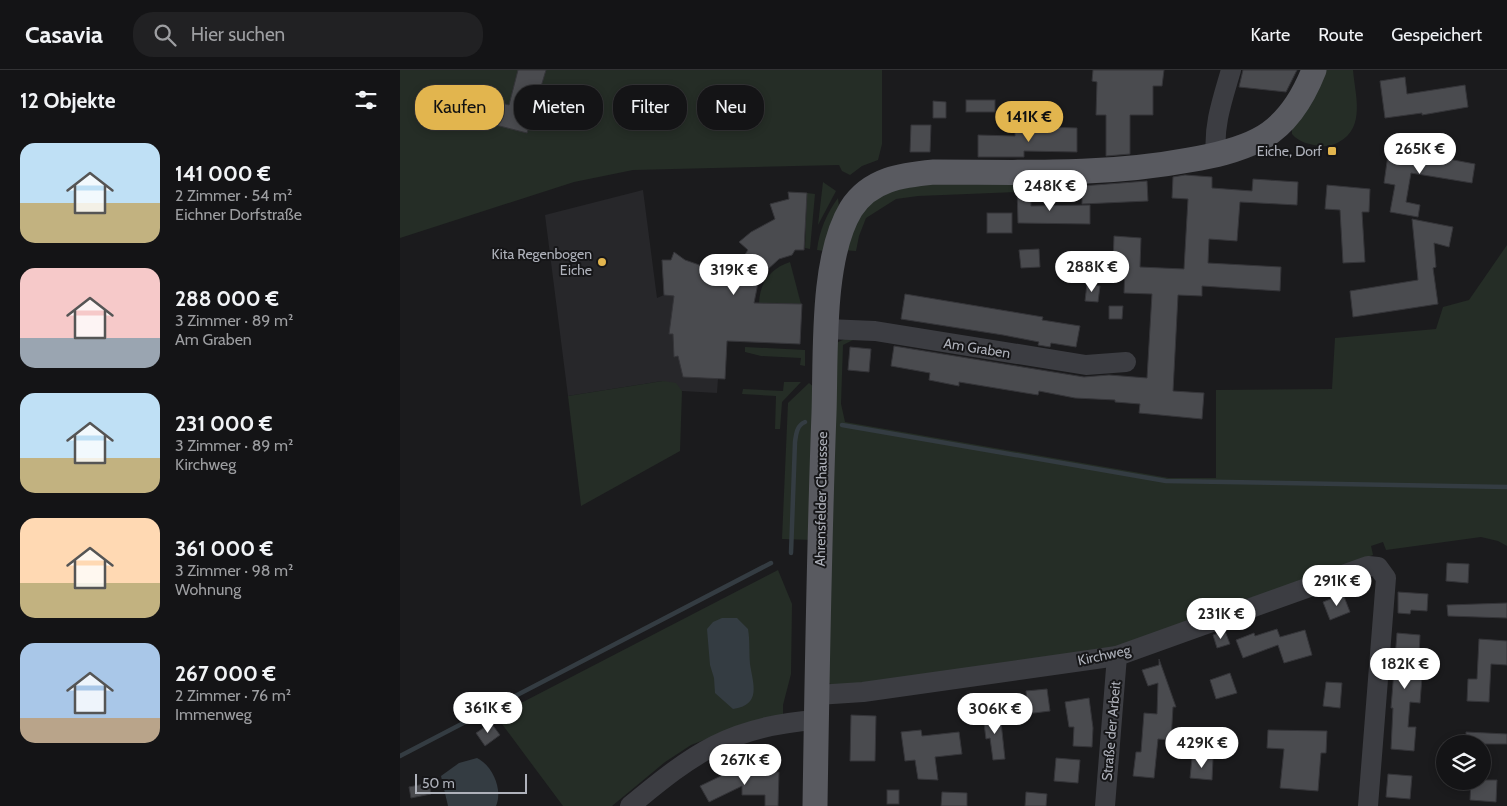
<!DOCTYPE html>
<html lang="de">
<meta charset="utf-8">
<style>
:root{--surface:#141416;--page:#212123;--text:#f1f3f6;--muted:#9d9ea1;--line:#333335;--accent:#e2b54e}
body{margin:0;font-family:Cabin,sans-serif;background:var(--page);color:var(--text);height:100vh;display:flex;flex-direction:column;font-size:19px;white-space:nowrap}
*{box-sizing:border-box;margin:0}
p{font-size:16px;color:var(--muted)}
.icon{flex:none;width:28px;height:28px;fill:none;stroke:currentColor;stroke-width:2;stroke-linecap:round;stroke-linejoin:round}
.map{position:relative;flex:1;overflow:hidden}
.side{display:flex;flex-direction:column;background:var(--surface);width:400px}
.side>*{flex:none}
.banner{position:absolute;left:15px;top:15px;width:475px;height:45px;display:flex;gap:10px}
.buttons{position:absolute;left:1036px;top:665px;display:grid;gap:10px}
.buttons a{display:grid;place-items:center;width:55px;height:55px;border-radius:50%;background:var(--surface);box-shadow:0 2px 8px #0003,0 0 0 1px var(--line);font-size:25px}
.scale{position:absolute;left:15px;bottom:12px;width:112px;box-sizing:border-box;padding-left:5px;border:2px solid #afb2bb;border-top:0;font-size:14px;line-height:18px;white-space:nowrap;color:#afb2bb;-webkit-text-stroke:4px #161618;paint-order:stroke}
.price{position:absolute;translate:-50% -42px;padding:0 11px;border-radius:18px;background:#fff;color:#222;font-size:16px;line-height:32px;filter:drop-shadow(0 1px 2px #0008)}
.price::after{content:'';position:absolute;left:50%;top:30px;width:15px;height:11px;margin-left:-8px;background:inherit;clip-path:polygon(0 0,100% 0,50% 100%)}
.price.current{background:var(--accent);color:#111}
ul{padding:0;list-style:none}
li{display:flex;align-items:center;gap:15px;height:125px;padding:0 20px}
li span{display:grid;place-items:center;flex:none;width:140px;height:100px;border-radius:15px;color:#555}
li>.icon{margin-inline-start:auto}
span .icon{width:60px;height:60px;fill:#fffc;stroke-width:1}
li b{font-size:21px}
h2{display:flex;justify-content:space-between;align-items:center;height:60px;padding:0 20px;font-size:21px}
.pill{padding:0 18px;border-radius:20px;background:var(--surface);box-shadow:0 2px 8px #0003,0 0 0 1px var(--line);font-size:18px;line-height:45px}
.pill.current{background:var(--accent);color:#111}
header{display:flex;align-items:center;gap:30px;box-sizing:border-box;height:70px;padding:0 25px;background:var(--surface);border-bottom:1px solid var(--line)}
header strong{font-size:24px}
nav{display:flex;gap:28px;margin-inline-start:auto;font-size:18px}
.search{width:350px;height:45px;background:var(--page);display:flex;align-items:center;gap:12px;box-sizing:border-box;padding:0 18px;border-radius:20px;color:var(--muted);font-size:19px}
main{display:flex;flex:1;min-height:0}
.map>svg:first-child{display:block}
.built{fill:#27272a}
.green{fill:#252d26}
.water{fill:#343c42}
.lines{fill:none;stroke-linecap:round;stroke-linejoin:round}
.stream{stroke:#343c42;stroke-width:4.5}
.building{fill:#4a4b4f;stroke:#353539}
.minor{stroke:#3c3d42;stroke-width:20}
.major{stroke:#595a60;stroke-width:25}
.poi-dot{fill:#e2b54e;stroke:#161618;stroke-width:2}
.labels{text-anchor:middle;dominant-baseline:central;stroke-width:4;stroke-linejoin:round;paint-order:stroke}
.poi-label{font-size:14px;fill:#afb2bb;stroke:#161618;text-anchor:end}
.street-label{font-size:14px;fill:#afb2bb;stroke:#161618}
</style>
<header>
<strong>Casavia</strong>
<div class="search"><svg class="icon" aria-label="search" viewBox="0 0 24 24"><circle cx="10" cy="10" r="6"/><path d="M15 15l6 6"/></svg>Hier suchen</div>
<nav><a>Karte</a><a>Route</a><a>Gespeichert</a></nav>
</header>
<main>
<section class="side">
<h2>12 Objekte<svg class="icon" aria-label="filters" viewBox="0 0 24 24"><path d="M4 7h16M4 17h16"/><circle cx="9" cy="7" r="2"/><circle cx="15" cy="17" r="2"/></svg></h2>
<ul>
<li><span style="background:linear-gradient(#bfe0f5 60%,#c2b280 0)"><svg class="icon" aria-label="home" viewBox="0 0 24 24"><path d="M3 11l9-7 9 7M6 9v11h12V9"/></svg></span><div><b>141 000 €</b><p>2 Zimmer · 54 m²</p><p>Eichner Dorfstraße</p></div></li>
<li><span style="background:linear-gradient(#f6c9c9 70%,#9aa5b1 0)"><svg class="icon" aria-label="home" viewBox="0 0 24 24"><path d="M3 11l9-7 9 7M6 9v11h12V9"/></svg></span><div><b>288 000 €</b><p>3 Zimmer · 89 m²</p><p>Am Graben</p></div></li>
<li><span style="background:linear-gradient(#bfe0f5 65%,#c2b280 0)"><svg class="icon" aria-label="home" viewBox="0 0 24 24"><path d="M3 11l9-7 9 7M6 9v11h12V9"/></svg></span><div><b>231 000 €</b><p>3 Zimmer · 89 m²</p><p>Kirchweg</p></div></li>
<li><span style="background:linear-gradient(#ffd9b3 65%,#c2b280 0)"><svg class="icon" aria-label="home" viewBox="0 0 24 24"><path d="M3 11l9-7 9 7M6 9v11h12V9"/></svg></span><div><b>361 000 €</b><p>3 Zimmer · 98 m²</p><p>Wohnung</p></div></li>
<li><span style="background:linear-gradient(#a9c7e8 75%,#b9a48a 0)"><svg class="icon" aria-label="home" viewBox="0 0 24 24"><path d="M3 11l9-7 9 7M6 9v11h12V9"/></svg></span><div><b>267 000 €</b><p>2 Zimmer · 76 m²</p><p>Immenweg</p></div></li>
</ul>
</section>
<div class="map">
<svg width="1107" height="736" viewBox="0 0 1107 736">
<rect width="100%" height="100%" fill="#1b1b1d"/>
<path class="built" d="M 243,120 L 257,228 L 264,225 L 338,232 L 402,234 L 400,274 L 345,272 L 346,262 L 328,262 L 325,309 L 318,309 L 317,323 L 282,321 L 263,311 L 168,326 L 145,145 Z"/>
<g class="green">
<path d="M 0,0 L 482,0 L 482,74 L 478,90 L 462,96 L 450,105 L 442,101 L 439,95 L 233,100 L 174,112 L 0,168 Z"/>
<path d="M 924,0 L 953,0 C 955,25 966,57 939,72 C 934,75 926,77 920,76 C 911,75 898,72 892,64 L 892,57 Z"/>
<path d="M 423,112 L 436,121 L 418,155 Z"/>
<path d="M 524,112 L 617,114 L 617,122 L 518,126 L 496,129 L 466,148 L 459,166 L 456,181 L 443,180 L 463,139 L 488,121 Z"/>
<path d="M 407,123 L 415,124 L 410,179 L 405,178 Z"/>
<path d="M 438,128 L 439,137 L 424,181 L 417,180 C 419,161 427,143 438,128 Z"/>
<path d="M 1107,175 L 1107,476 L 1098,471 L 1081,467 L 986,480 L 983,472 L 971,476 L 973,485 L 720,577 L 436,618 L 428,612 L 436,273 L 445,269 L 455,269 L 443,275 L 441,334 L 445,352 L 769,408 L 816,408 L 816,320 L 932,319 L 935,268 L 1036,259 L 1043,237 L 1069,230 Z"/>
<path d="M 390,192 L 401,234 L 359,233 C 360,212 370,199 390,192 Z"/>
<path d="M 345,277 L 405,280 L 405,296 L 400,295 L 401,288 L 361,286 L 345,282 Z"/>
<path d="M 263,311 L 276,313 L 282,321 L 280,381 L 181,436 L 168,326 Z"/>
<path d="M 384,312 L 401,312 L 382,332 L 380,359 L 375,359 L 376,326 L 342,324 L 343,319 L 383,321 Z"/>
<path d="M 409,313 L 416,319 L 412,470 L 382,469 L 388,333 Z"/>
<path d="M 378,500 L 392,534 L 391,604 L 383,635 L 383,648 L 322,663 L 291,675 L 265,692 L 212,736 L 163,736 L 96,646 Z"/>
</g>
<g class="water">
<path d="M 322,548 L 337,548 L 348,559 C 350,571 349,582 350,594 C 353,614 362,635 333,639 L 315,623 L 314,608 L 310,595 L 307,559 L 313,552 Z"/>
<path d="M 77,688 C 93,696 103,720 96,736 L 48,736 L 41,706 L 59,693 Z"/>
</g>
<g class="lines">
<g class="stream">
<path d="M 442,355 L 766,411 L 1107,417"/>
<path d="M 391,483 L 395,372 C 396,364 397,355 405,352"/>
<path d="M 0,686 L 371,493"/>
</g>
</g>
<g class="building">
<path d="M 118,0 L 146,0 L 127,63 L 33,39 L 39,16 L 109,35 Z"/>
<path d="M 693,0 L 764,0 L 762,16 L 753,16 L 753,45 L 730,45 L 730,84 L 706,86 L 706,45 L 696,45 L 697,12 L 692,11 Z"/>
<path d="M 843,0 L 897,0 L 886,22 L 839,17 Z"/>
<path d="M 1005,7 L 1007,24 L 1065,15 L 1068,37 L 1022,45 L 1022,43 L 985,48 L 980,11 Z"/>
<rect x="566" y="30" width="29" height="12"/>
<path d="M 533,31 L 546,32 L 546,48 L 533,48 Z"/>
<path d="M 511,55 L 531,55 L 530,82 L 510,82 Z"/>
<path d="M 642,57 L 677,58 L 677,82 L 624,81 L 624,87 L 578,87 L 578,65 L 615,66 L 615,62 L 642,60 Z"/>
<path d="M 989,78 L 1075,94 L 1072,113 L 1011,103 L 1006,132 L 1020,135 L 1018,147 L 990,142 L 995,115 L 984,113 Z"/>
<path d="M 785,105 L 812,107 L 812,118 L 852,121 L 853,109 L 898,112 L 897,135 L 840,132 L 837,171 L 809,169 L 808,193 L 881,197 L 880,221 L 802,216 L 802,226 L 778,225 L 773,321 L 804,323 L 802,349 L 739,343 L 740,334 L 715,332 L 715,330 L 675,328 L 639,321 L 638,325 L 559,312 L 559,316 L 529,310 L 530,303 L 491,296 L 494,276 L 684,307 L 709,305 L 747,308 L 752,224 L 724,223 L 725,197 L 713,196 L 714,166 L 741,168 L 740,197 L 784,199 L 788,129 L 772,128 L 773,107 Z"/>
<path d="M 747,111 L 748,131 L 682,134 L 682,116 Z"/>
<path d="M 927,115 L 970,119 L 969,142 L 962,142 L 965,192 L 943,193 L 940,140 L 925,139 Z"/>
<path d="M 617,117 L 630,117 L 631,136 L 690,135 L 690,154 L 618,153 Z"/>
<path d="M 388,122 L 407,123 L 404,180 L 395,180 L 392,185 L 379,189 L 366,201 L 358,213 L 354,233 L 402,234 L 400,274 L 327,271 L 325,309 L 283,307 L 278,286 L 274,287 L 273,264 L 269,264 L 274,226 L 264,225 L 262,190 L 271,190 L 274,182 L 285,190 L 308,198 L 309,196 L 332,203 L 348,180 L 339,172 L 351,162 L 375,149 L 370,134 L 389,129 Z"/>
<rect x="587" y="143" width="25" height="20"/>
<path d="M 1012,149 L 1053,157 L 1049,177 L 1034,173 L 1036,197 L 1033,198 L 1038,234 L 953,247 L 950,221 L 1018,210 Z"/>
<path d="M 639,179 L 640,197 L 621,198 L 619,180 Z"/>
<path d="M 687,214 L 700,216 L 698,232 L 685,231 Z"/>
<path d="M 505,224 L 643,247 L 642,250 L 680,256 L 676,277 L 651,273 L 650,277 L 638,275 L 639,272 L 603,265 L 501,249 Z"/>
<path d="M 709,236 L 723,236 L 722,249 L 709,249 Z"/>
<path d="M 450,277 L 471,279 L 469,302 L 448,300 Z"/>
<path d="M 1047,493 L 1069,494 L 1068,513 L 1046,511 Z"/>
<path d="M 998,522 L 1028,524 L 1027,541 L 1011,540 L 1010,544 L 998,543 Z"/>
<path d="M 943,524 L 950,542 L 930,550 L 923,532 Z"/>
<path d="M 1107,533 L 1107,548 L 1048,546 L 1047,535 Z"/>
<path d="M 877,559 L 880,567 L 905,560 L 912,585 L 884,593 L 878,575 L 843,588 L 836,570 L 854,563 L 855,566 Z"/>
<path d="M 825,561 L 830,574 L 817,578 L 813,565 Z"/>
<path d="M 997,563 L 1020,565 L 1018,606 L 1022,606 L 1020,633 L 1010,632 L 1008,657 L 1016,657 L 1014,681 L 991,679 L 993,638 L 991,638 Z"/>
<path d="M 1079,569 L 1107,571 L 1107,595 L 1091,594 L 1089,632 L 1067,631 L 1068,609 L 1077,609 Z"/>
<path d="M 759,589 L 776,637 L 773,637 L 771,670 L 758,669 L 754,708 L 733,706 L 736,682 L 741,682 L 744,643 L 757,644 L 758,613 L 748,616 L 742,600 L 759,595 Z"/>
<path d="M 830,603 L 837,623 L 816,629 L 810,610 Z"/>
<path d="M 926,612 L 942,613 L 940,638 L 923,636 Z"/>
<path d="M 647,619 L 650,641 L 618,645 L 616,633 L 627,631 L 626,621 Z"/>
<path d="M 689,628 L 693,658 L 692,677 L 673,676 L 674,657 L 669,657 L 665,632 Z"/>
<path d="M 600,643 L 605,689 L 593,690 L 590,668 L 586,669 L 583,645 Z"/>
<path d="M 451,645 L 476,646 L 475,691 L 450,691 Z"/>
<path d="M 91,653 L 100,665 L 85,676 L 76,663 Z"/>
<path d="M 521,660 L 522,666 L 559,662 L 562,684 L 535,687 L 538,710 L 518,709 L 515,690 L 505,691 L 501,662 Z"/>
<path d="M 868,660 L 927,661 L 926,683 L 921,683 L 918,721 L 880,718 L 884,679 L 867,678 Z"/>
<path d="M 1066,662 L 1107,664 L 1107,674 L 1066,674 Z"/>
<path d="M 656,688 L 680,690 L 678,713 L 654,711 Z"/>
<path d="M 792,688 L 813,689 L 812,710 L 790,708 Z"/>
<path d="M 365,702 L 379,702 L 378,736 L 365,736 L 365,725 L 342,725 L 342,716 L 309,732 L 300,716 L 323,705 L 365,704 Z"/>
<path d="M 988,704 L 1012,706 L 1010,729 L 986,727 Z"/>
<path d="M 1082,710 L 1097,710 L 1096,732 L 1070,730 L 1071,711 Z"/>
<path d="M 29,713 L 31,724 L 11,728 L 9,717 Z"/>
<rect x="487" y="720" width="12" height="14"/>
<path d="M 542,722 L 567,723 L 567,736 L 541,736 Z"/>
<path d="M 626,722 L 647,724 L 646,736 L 625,736 Z"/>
</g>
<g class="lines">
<g class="minor">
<path d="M 816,85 C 813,55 823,28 831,0"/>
<path d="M 427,259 L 475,261 L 686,295 L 726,292"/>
<path d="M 417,625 L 463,622 L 717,586 L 968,496 L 978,497 L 986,508 L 968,736"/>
<path d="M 230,736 C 294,683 330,656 416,650"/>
<path d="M 705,736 L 717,586"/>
</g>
<path class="major" d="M 415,736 C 417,605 419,474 424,343 C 426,285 421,188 451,139 C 470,109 502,105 534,102 C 619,102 704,106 789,90 C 812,86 837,81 858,70 C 886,56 903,28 914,0"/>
</g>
<g class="poi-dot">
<rect x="927" y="76" width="10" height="10" rx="2.5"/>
<circle cx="202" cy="192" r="5"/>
</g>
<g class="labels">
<g class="poi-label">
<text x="922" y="81">Eiche, Dorf</text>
<text x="192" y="184">Kita Regenbogen<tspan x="192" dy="16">Eiche</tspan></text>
</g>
<g class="street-label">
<text transform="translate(577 278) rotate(9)">Am Graben</text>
<text transform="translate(421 429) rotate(-89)">Ahrensfelder Chaussee</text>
<text transform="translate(704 585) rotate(-12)">Kirchweg</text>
<text transform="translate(711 661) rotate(-85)">Straße der Arbeit</text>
</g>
</g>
</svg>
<div class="buttons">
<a><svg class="icon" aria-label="layers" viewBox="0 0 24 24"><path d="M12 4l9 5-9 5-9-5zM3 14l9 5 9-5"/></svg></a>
</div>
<div class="scale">50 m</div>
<b class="price current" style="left:629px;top:73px">141K €</b>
<b class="price" style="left:1020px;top:105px">265K €</b>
<b class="price" style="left:650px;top:142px">248K €</b>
<b class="price" style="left:692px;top:223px">288K €</b>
<b class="price" style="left:334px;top:226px">319K €</b>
<b class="price" style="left:937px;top:537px">291K €</b>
<b class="price" style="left:821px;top:570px">231K €</b>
<b class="price" style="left:1005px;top:620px">182K €</b>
<b class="price" style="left:88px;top:664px">361K €</b>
<b class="price" style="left:595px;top:665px">306K €</b>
<b class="price" style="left:802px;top:699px">429K €</b>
<b class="price" style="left:345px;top:716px">267K €</b>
<div class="banner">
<a class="pill current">Kaufen</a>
<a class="pill">Mieten</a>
<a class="pill">Filter</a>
<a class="pill">Neu</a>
</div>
</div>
</main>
